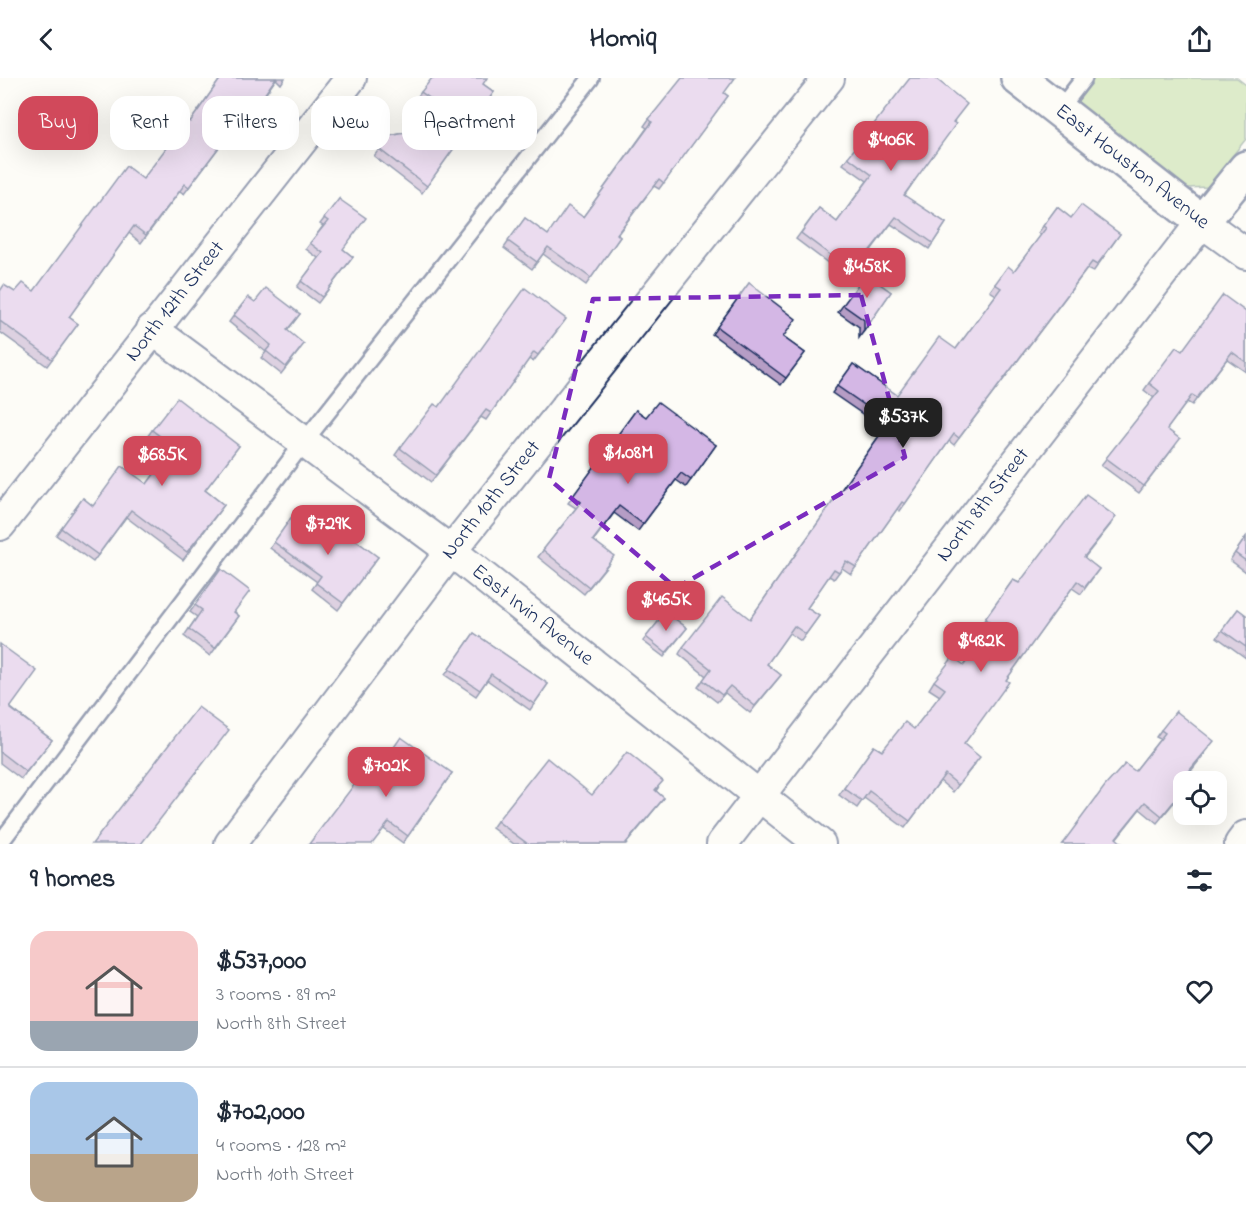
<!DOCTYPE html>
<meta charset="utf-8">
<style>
:root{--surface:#fff;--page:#f6f6f7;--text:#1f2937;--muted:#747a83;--line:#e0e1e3;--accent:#d1495b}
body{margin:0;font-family:"Indie Flower",sans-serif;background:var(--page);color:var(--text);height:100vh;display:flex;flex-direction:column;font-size:22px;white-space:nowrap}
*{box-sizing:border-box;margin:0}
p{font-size:20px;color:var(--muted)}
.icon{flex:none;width:33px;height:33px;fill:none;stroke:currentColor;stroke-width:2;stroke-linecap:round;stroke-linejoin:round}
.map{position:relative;height:766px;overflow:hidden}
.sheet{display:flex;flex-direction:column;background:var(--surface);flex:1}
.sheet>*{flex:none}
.banner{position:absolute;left:18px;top:18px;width:600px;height:54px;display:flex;gap:12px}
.buttons{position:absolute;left:1173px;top:693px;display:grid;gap:12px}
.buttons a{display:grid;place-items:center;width:54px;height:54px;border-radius:12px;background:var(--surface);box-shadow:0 6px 24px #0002;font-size:30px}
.price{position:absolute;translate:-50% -51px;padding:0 14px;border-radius:12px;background:var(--accent);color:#fff;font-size:20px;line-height:39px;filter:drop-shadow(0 2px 3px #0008)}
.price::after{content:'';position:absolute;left:50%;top:36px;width:18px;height:14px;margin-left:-9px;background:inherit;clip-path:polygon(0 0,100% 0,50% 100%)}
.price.current{background:#222;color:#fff}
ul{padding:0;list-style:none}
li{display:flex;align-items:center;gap:18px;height:150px;padding:0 30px}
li+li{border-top:2px solid var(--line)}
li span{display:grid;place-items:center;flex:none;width:168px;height:120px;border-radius:18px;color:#555}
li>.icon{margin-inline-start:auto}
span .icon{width:72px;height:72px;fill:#fffc;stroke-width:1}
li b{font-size:26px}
h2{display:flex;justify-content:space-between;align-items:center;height:72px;padding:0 30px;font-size:26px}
.chip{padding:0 21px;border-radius:18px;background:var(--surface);box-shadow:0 6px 24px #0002;font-size:21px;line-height:54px}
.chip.current{background:var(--accent);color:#fff}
header{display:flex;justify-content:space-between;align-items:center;height:78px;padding:0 30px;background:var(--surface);font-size:27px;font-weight:700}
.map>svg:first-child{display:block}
.green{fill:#b5d892;stroke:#688478;stroke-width:1.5}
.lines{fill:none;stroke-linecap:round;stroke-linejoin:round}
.service-casing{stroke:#1b2f5e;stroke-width:20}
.minor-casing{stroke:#1b2f5e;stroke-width:34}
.tertiary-casing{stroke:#1b2f5e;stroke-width:38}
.service{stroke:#fdfcf7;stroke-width:15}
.minor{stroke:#fdfcf7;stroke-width:30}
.tertiary{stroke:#fdfcf7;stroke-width:33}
.wall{fill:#b69dc5;stroke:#1b2f5e;stroke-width:1.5}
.building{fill:#d4b7e5;stroke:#1b2f5e;stroke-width:1.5}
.marked{fill:none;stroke:#7b2cbf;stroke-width:4.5;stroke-dasharray:12 8;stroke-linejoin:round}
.labels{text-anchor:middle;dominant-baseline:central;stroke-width:4.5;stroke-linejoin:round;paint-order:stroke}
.street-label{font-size:21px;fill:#1b2f5e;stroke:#fdfcf7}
</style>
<header><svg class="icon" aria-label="back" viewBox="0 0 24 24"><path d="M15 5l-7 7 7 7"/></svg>Homiq<svg class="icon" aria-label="share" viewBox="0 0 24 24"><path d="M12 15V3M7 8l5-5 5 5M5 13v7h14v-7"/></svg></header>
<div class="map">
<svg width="1246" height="766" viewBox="0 0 1246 766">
<rect width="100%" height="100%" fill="#fdfcf7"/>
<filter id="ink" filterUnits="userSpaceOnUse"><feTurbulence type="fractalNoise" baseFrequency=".0167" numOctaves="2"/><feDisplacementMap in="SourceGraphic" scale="12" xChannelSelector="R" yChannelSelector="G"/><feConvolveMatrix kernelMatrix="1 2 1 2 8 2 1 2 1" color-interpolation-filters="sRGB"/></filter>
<g filter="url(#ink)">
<path class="green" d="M 1090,0 L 1237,0 L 1246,7 L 1246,61 L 1207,109 L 1188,110 L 1073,22 Z"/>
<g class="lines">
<g class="service-casing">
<g id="service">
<path d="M 1059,32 L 1084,0"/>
<path d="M 0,765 L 304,364 L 591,0"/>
</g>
</g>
<g class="minor-casing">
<g id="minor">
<path id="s1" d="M 152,251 L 451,473 L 820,766"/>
<path id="s2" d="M 0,447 L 351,0"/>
<path id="s3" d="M 230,766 L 451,473 L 829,0"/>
<path id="s4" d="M 722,766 L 1202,144 L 1246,176"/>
<path d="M 1240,766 L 1246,758"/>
</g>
</g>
<g class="tertiary-casing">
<path id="tertiary" d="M 1018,0 L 1202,144 L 1246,90"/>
</g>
<use href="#service" class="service"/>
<use href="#minor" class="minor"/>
<use href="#tertiary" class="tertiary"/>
</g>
<g class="wall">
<path d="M 221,0 L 285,0 L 281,6 L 276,1 L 232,64 L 226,60 L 184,116 L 180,113 L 141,165 L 129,155 L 69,239 L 78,246 L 47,288 L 0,254 L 0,213 L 15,214 L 34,213 L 143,101 L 190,44 Z"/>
<path d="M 483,6 L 494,14 L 422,115 L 374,78 L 389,58 L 452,47 L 416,21 L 421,14 Z"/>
<path d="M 724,15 L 728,18 L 659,111 L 654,108 L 617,157 L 620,159 L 586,207 L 543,176 L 532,191 L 504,170 L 525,140 L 548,157 L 583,139 L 647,50 L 644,48 L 649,41 Z"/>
<path d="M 954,44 L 904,118 L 946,145 L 929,171 L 891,146 L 849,201 L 796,161 L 819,130 L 837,144 L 867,103 L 843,86 L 848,79 Z"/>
<path d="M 339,121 L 343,171 L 353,179 L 318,225 L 297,209 L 318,180 L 306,171 L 323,148 L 320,146 Z"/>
<path d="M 1057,129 L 1071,140 L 1120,156 L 1093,194 L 1087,191 L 954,367 L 949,363 L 900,433 L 897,431 L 851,496 L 842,490 L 834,501 L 829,498 L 807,530 L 819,538 L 801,563 L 789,555 L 767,586 L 781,597 L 750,635 L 725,615 L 717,624 L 698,609 L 706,598 L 679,576 L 683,569 L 750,541 L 884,351 L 832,315 L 853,286 L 897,317 L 956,271 L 996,217 L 990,213 L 995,206 L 1014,193 L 1041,157 L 1038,155 Z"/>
<path d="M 866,196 L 891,214 L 859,260 L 859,249 L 838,234 Z"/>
<path d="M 749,205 L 783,259 L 805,275 L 781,307 L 712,256 Z"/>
<path d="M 255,224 L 300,236 L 287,253 L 299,273 L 281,296 L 261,280 L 266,274 L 229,244 L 234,237 Z"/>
<path d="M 1246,234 L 1246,294 L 1227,281 L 1192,327 L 1187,324 L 1167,351 L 1175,368 L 1139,415 L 1101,387 L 1154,320 L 1144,312 L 1149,305 L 1182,273 Z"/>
<path d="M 566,241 L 533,284 L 529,281 L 486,342 L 481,339 L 431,404 L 395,377 L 400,370 L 439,329 Z"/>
<path d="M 636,332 L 646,339 L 716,367 L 686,409 L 676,402 L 638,453 L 614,435 L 594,462 L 609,485 L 584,516 L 538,479 L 576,430 L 568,425 Z"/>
<path d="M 152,352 L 239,368 L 205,412 L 224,427 L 183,482 L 126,439 L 93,484 L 56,457 L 83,420 L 93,428 L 147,406 L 169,376 L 147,359 Z"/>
<path d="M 293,437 L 320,457 L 378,479 L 338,532 L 312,511 L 317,504 L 270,470 Z"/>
<path d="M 1111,446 L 1084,480 L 1099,491 L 1081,516 L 1072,510 L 1006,602 L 964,666 L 975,686 L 953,714 L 940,703 L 905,750 L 864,720 L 857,730 L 839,717 L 874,668 L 882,673 L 914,651 L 940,618 L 929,611 L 934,603 L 964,587 L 988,554 L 980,548 L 1013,502 L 1019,505 Z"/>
<path d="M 1246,459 L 1246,494 L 1230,482 Z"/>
<path d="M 221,491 L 235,534 L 239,538 L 210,578 L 184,558 L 197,539 L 190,534 Z"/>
<path d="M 1238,531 L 1246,537 L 1246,580 L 1217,559 Z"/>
<path d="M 666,534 L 687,550 L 664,579 L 643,563 Z"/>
<path d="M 474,555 L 548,606 L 530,632 L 487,602 L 476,618 L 445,597 Z"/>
<path d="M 0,566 L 11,630 L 52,662 L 21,701 L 0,685 Z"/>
<path d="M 1161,652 L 1209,670 L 1191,693 L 1184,712 L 1157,745 L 1140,731 L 1116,761 L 1062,766 L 1135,693 L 1160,661 L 1156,659 Z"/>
<path d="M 381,688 L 452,695 L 403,765 L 384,751 Z"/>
<path d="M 658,710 L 656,713 L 664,720 L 626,766 L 514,766 L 492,750 L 497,743 L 592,717 Z"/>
</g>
<g class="building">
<path d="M 221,0 L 276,0 L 236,57 L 231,53 L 189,109 L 185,106 L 146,157 L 134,148 L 69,239 L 78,246 L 52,281 L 0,243 L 0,213 L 4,207 L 15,214 L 23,205 L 34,213 L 126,88 L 143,101 L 187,42 L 190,44 Z"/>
<path d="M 432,0 L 487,0 L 483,6 L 494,14 L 427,108 L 379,71 L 389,58 L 464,44 L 421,14 Z"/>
<path d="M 682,0 L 735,0 L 724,15 L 728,18 L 664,105 L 659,101 L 617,156 L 620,159 L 591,200 L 548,169 L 537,184 L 508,163 L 525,140 L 548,157 L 568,128 L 583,139 L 652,44 L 649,41 Z"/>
<path d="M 910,0 L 935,0 L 967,26 L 953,44 L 956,46 L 904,117 L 946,145 L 933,165 L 896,139 L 853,194 L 801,155 L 819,130 L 837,144 L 872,97 L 848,79 Z"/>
<path d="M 339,121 L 366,140 L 343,171 L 353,179 L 322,219 L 301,203 L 323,175 L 310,165 L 328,143 L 324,140 Z"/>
<path d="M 1081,127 L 1120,156 L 1097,187 L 1092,184 L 959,360 L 954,356 L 905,426 L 902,424 L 856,489 L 846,483 L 839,494 L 834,491 L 807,530 L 819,538 L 806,556 L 794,548 L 767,586 L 781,597 L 755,628 L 730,608 L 722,617 L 703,602 L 711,591 L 683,569 L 722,519 L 750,541 L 889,344 L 837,308 L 853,286 L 897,317 L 939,259 L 956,271 L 1001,210 L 995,206 L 1008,188 L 1014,193 L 1046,150 L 1043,148 L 1057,129 L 1071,140 Z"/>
<path d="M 866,196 L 891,214 L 864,253 L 864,242 L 843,227 Z"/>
<path d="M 749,205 L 796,241 L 783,259 L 805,275 L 786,300 L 717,249 Z"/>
<path d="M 266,210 L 300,236 L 287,252 L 304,266 L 286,289 L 266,273 L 271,267 L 234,237 L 248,219 L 255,224 Z"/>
<path d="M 525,210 L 566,241 L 538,277 L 534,274 L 491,335 L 486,332 L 436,397 L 400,370 L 434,326 L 439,329 Z"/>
<path d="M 1223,217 L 1246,234 L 1246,284 L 1232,274 L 1197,320 L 1192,317 L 1167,351 L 1180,361 L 1144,408 L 1106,380 L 1159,313 L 1149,305 L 1176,269 L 1182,273 Z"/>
<path d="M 177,320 L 239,368 L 205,412 L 224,427 L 187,474 L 131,432 L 98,477 L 61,450 L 83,420 L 93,428 L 122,388 L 147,406 L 174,369 L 152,352 Z"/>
<path d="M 658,324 L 716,367 L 691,402 L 681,395 L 643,446 L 619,428 L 593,462 L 614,478 L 589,509 L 543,472 L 581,424 L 573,418 L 636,332 L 646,339 Z"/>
<path d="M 1086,417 L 1116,439 L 1084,479 L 1099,491 L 1085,509 L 1077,503 L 1006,602 L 1009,604 L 964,666 L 980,679 L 958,707 L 945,696 L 910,743 L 869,713 L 862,723 L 844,710 L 874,668 L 882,673 L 905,644 L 914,651 L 945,611 L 934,603 L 953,579 L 964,587 L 993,547 L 985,541 L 1013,502 L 1019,505 Z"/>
<path d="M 293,437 L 320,457 L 331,444 L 378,479 L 343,525 L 316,505 L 321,498 L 274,464 Z"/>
<path d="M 1246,459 L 1246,483 L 1235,475 Z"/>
<path d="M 221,491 L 250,513 L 234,534 L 239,538 L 215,570 L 189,551 L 202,532 L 195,527 Z"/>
<path d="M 1238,531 L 1246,537 L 1246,569 L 1222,552 Z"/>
<path d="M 666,534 L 687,550 L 666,575 L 646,559 Z"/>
<path d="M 474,555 L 548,606 L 534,626 L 491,596 L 480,612 L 449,591 Z"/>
<path d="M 0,566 L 37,593 L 10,630 L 52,662 L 26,694 L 0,674 Z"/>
<path d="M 198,629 L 229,652 L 141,766 L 92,766 Z"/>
<path d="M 1176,633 L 1214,663 L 1190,692 L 1195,696 L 1190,704 L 1184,704 L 1184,711 L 1162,738 L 1145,724 L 1116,760 L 1123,766 L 1062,766 L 1105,708 L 1125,686 L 1135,693 L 1165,655 L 1161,652 Z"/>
<path d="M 401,659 L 452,695 L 408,758 L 389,744 L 372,766 L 309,766 L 373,682 L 381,688 Z"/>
<path d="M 627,674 L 663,703 L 655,712 L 664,720 L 625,766 L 528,766 L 497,743 L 547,680 L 592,717 Z"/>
</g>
</g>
<path d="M0 0H1246V766H0ZM 861,217 L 905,379 L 676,510 L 549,401 L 593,221 Z" fill="#fdfcf7" fill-opacity=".55" fill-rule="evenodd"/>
<path class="marked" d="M 861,217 L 905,379 L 676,510 L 549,401 L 593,221 Z"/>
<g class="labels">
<g class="street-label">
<text transform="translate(1132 89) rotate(38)">East Houston Avenue</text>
<text stroke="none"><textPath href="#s2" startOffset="284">North 12th Street</textPath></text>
<text stroke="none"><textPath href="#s3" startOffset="432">North 10th Street</textPath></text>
<text stroke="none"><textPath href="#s4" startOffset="428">North 8th Street</textPath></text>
<text stroke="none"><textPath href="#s1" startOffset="476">East Irvin Avenue</textPath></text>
</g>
</g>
</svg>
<div class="buttons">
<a><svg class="icon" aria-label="locate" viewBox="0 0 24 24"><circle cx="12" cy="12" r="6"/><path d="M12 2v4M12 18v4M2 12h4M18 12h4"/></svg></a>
</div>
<b class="price" style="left:891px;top:94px">$406K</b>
<b class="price" style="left:867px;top:221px">$458K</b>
<b class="price current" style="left:903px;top:371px">$537K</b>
<b class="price" style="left:628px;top:407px">$1.08M</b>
<b class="price" style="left:162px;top:409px">$685K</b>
<b class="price" style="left:328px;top:478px">$729K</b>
<b class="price" style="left:666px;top:554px">$465K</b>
<b class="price" style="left:981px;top:595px">$482K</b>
<b class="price" style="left:386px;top:720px">$702K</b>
<div class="banner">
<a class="chip current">Buy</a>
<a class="chip">Rent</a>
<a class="chip">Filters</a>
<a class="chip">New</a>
<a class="chip">Apartment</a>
</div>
</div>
<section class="sheet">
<h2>9 homes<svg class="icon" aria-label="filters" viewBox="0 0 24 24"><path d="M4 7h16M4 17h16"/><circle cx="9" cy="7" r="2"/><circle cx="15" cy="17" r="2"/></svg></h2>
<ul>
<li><span style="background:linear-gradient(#f6c9c9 75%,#9aa5b1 0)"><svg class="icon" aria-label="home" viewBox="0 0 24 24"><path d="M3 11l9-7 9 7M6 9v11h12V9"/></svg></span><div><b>$537,000</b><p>3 rooms · 89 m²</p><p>North 8th Street</p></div><svg class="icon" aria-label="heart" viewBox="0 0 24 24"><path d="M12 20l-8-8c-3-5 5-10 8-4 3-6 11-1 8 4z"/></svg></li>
<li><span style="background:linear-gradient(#a9c7e8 60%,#b9a48a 0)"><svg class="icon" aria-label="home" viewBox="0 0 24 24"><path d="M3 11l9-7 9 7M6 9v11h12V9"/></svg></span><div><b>$702,000</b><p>4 rooms · 128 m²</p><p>North 10th Street</p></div><svg class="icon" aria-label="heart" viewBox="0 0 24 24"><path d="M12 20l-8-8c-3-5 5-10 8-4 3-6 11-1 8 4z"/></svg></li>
</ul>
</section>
